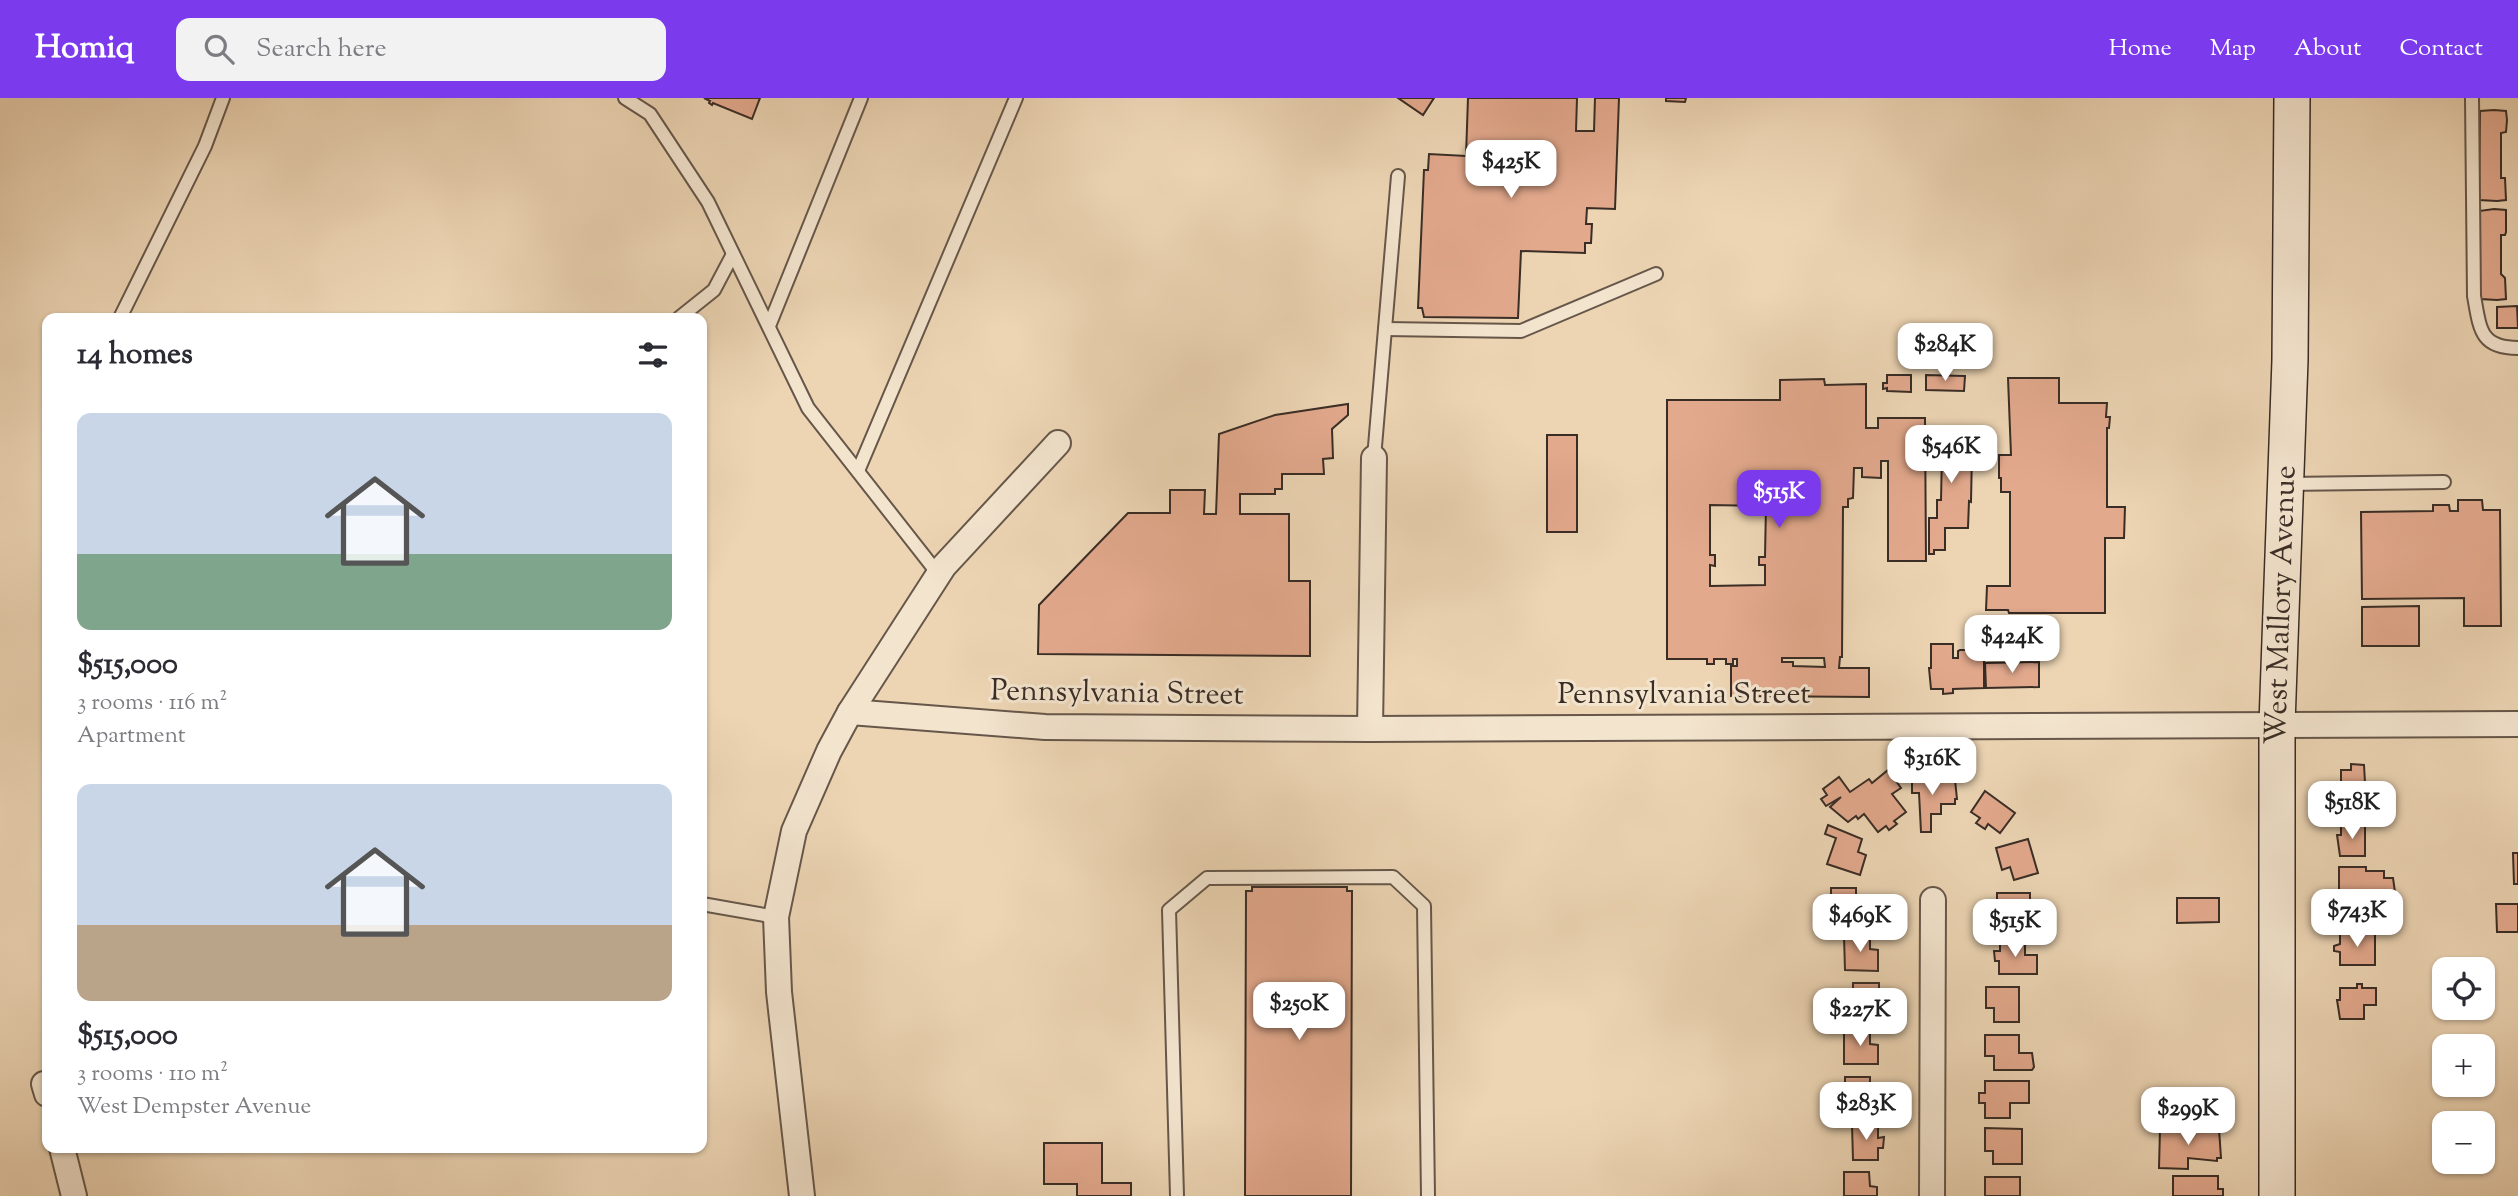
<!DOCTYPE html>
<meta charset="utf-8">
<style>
:root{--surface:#fff;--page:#f2f2f3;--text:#2b2b33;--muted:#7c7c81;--accent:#7c3aed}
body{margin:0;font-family:"Sorts Mill Goudy",serif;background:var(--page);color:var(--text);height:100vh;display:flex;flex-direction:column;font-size:26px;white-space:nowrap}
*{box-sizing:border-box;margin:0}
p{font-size:23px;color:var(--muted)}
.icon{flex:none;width:38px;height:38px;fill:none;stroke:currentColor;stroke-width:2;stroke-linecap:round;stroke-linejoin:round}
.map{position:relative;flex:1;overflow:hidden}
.sheet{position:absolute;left:42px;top:215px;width:665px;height:840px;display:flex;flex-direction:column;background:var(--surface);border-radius:14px;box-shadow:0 2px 5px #0004}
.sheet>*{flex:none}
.fabs{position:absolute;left:2432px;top:859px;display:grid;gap:14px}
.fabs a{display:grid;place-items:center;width:63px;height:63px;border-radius:14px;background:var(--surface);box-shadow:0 2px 5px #0004;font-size:35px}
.price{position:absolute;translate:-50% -60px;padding:0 16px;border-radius:14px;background:#fff;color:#222;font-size:23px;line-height:46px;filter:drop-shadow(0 2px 4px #0008)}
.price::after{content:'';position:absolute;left:50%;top:42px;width:21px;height:16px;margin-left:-10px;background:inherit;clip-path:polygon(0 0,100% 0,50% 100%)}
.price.current{background:var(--accent);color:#fff}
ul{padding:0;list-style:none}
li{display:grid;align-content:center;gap:14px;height:371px;padding:0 35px}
li span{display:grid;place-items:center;height:217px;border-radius:14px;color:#555}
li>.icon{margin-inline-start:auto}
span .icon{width:126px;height:126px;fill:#fffc;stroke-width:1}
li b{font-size:30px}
h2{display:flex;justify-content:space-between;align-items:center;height:84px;padding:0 35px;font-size:30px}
header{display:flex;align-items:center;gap:42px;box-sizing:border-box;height:98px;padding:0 35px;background:var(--accent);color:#fff}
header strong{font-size:33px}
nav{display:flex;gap:38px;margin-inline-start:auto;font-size:24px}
.search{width:490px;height:63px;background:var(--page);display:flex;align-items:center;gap:18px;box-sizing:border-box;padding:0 24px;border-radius:14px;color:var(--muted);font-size:26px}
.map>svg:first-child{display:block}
.building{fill:#e3a98d;stroke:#392d26;stroke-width:2;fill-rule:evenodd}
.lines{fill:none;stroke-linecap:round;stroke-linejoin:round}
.lane-casing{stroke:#66574a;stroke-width:16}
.street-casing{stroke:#66574a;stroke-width:28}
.secondary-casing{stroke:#392d26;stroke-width:38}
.lane{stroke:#f3e4ce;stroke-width:12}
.street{stroke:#f3e4ce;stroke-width:24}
.secondary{stroke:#f3e4ce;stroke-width:35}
.labels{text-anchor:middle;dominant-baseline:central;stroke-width:6;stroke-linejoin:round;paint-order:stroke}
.street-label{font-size:30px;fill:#392d26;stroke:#f3e4ce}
</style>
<header>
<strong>Homiq</strong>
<div class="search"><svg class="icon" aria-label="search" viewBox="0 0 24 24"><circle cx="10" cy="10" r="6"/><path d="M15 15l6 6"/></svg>Search here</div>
<nav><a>Home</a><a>Map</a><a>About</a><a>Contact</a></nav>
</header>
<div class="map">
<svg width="2518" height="1098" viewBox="0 0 2518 1098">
<rect width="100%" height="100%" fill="#edd5b4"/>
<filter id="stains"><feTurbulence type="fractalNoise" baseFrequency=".00286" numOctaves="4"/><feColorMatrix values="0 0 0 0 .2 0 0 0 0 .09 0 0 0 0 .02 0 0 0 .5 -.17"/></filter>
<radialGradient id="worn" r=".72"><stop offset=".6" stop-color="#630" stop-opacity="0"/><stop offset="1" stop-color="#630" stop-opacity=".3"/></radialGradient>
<g class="building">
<path d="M 704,0 L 760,0 L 752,21 L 713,5 L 712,7 L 709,5 L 710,3 Z"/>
<path d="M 1398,0 L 1434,0 L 1423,17 Z"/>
<path d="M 1468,0 L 1577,0 L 1576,33 L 1594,33 L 1595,0 L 1619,0 L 1615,111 L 1587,110 L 1586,126 L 1592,126 L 1591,145 L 1585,145 L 1585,155 L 1521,153 L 1518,220 L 1424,219 L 1422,210 L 1418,210 L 1424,72 L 1428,72 L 1429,56 L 1466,58 Z"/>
<path d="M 1666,0 L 1686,0 L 1685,4 L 1666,3 Z"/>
<path d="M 2494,12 L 2506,13 L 2507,22 L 2506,34 L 2501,35 L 2501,80 L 2505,80 L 2506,102 L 2497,103 L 2479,102 L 2480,13 Z"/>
<path d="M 2494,111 L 2506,112 L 2506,134 L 2505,137 L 2501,137 L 2501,176 L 2505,180 L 2506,201 L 2497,202 L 2480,201 L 2479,113 Z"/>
<path d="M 2517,208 L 2518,230 L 2497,230 L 2497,209 Z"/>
<path d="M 1887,277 L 1911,277 L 1911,294 L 1887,293 L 1887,290 L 1883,291 L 1883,285 L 1887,285 Z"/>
<path d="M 1926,277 L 1965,278 L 1964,293 L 1926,292 Z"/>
<path d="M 2008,280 L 2059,280 L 2059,305 L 2107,305 L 2106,319 L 2110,319 L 2109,330 L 2107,330 L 2107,409 L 2125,409 L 2124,440 L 2105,440 L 2105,515 L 2009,515 L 2008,512 L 1986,512 L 1987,488 L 2010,488 L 2010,394 L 2001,394 L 2001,380 L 1999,380 L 1999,357 L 2011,357 Z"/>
<path d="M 1824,281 L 1825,287 L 1866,286 L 1866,330 L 1878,330 L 1878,320 L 1925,320 L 1926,463 L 1888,463 L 1888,363 L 1881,363 L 1881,380 L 1862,379 L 1862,370 L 1854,370 L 1853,400 L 1848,401 L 1848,409 L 1843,409 L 1842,559 L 1840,559 L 1839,570 L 1869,570 L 1869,599 L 1731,598 L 1731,568 L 1737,568 L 1737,561 L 1733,561 L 1733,566 L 1726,566 L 1726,561 L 1714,561 L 1714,566 L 1707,566 L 1707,561 L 1667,561 L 1667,302 L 1780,302 L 1780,282 ZM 1710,407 L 1766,408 L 1765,459 L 1759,459 L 1759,467 L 1765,467 L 1765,487 L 1710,488 L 1710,467 L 1715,468 L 1715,457 L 1710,457 ZM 1782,560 L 1824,560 L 1825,569 L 1793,568 L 1793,564 L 1782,564 Z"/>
<path d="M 1348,306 L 1348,317 L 1332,331 L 1333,360 L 1323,361 L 1324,376 L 1282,376 L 1282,391 L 1275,391 L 1275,396 L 1240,396 L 1240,416 L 1289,416 L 1289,483 L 1310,483 L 1310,558 L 1038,556 L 1039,507 L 1128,415 L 1170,415 L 1170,392 L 1205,392 L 1204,416 L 1216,416 L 1219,336 L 1275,317 Z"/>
<path d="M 1933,331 L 1967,331 L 1966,354 L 1972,354 L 1971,404 L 1969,403 L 1968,430 L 1945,430 L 1945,452 L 1934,452 L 1934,456 L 1929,456 L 1929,420 L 1937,420 L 1937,402 L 1941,402 L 1942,355 L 1933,355 Z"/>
<rect x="1547" y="337" width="30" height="97"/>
<path d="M 2458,402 L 2482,402 L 2483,412 L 2500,412 L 2501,528 L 2464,528 L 2464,500 L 2362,501 L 2361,414 L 2433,413 L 2433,407 L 2449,407 L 2450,413 L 2458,413 Z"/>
<path d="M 2419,508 L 2419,548 L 2362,548 L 2362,509 Z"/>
<path d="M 1931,546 L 1953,546 L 1953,560 L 1958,560 L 1958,553 L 1960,552 L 1969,552 L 1969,556 L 1984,556 L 1984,590 L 1953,591 L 1953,595 L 1943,596 L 1943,591 L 1931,591 L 1929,570 L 1931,570 Z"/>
<path d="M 2039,564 L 2039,589 L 1986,590 L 1985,565 Z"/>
<path d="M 2351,666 L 2364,667 L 2366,703 L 2340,704 L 2341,691 L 2337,691 L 2337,684 L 2341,684 L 2341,672 L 2351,672 Z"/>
<path d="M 1888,672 L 1901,690 L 1892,696 L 1906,714 L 1894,723 L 1897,726 L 1889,732 L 1886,728 L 1878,734 L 1864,716 L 1858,721 L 1856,718 L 1848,724 L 1830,709 L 1841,699 L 1826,708 L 1821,701 L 1827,697 L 1823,691 L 1839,679 L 1850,694 L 1869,681 L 1872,685 Z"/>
<path d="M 1912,674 L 1925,674 L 1925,682 L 1955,682 L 1957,701 L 1955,701 L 1955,706 L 1941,706 L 1941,716 L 1931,716 L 1931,734 L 1921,734 L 1919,695 L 1912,695 Z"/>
<path d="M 1985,693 L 2015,715 L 2000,735 L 1988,726 L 1985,731 L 1976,725 L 1980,720 L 1971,714 Z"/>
<path d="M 1828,727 L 1862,741 L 1858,754 L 1866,757 L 1860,777 L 1827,766 L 1836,740 L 1825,736 Z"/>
<path d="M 2341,727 L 2365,727 L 2365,758 L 2340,758 L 2337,737 L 2341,737 Z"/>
<path d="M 2028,741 L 2038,775 L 2014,782 L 2010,769 L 2002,772 L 1996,750 Z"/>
<path d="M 2513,755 L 2518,755 L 2518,786 L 2514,786 Z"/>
<path d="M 2339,769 L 2366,769 L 2366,773 L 2384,773 L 2384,780 L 2393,780 L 2395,794 L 2393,813 L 2339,813 L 2339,800 L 2337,800 L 2337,792 L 2339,792 Z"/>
<path d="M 1252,789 L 1347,789 L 1347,793 L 1352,793 L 1351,1098 L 1245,1098 L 1246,793 L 1252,793 Z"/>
<path d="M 1831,790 L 1856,790 L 1856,805 L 1865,805 L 1865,826 L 1831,825 Z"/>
<path d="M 1997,795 L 2030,795 L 2030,812 L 2038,812 L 2038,830 L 2005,830 L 2005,815 L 1997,815 Z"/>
<path d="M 2177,800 L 2219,800 L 2219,824 L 2177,825 Z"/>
<path d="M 2496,806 L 2518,806 L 2518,834 L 2497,834 Z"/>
<path d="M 2354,833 L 2375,835 L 2375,867 L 2340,867 L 2340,854 L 2334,853 L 2334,848 L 2340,846 L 2340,835 L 2354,835 Z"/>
<path d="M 1844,838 L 1870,838 L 1870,851 L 1878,852 L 1878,873 L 1845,872 Z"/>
<path d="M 2000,842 L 2025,842 L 2025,857 L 2037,857 L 2037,876 L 1999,876 L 1999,863 L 1995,863 L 1994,853 L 2000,853 Z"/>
<path d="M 1853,885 L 1879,885 L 1879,899 L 1884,899 L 1884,909 L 1878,909 L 1878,919 L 1842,920 L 1842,906 L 1853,905 Z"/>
<path d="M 2357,886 L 2362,886 L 2362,890 L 2376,890 L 2376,907 L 2364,907 L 2364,921 L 2340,921 L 2337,902 L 2340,902 L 2340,890 L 2357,890 Z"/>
<path d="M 1986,889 L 2019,889 L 2019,924 L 1994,924 L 1994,910 L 1986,910 Z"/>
<path d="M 1844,932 L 1870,932 L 1870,946 L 1878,947 L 1878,966 L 1844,966 Z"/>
<path d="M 1985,937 L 2019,937 L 2019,955 L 2032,955 L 2034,969 L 2032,972 L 1994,972 L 1994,958 L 1985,958 Z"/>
<path d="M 1845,979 L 1870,979 L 1870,993 L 1877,993 L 1877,1014 L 1845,1014 Z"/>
<path d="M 1985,983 L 2029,983 L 2029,1005 L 2010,1005 L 2010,1020 L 1985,1020 L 1985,1005 L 1979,1005 L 1979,995 L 1985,995 Z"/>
<path d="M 1852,1026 L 1878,1026 L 1878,1040 L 1884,1039 L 1883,1050 L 1878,1050 L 1878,1062 L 1853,1062 Z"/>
<path d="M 1985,1030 L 2022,1031 L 2022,1066 L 1993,1066 L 1993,1053 L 1985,1053 Z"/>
<path d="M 2160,1031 L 2219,1031 L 2221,1060 L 2217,1060 L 2217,1063 L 2188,1060 L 2188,1071 L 2159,1070 Z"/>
<path d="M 1044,1045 L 1102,1045 L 1102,1085 L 1131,1085 L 1131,1098 L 1077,1098 L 1077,1086 L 1044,1086 Z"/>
<path d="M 1844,1074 L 1869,1074 L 1870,1088 L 1877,1089 L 1877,1098 L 1844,1098 Z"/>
<path d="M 2173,1078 L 2218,1078 L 2218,1091 L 2223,1091 L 2223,1098 L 2173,1098 Z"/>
<rect x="1985" y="1079" width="35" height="19"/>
</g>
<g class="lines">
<g class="lane-casing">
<g id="lane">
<path d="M 625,0 L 650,16 L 708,104 L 808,310 L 939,477"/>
<path d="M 2472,0 L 2474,198 C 2480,231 2480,250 2518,250"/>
<path d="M 120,220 L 205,48 L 223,0"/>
<path d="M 679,220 L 714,192 L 733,156"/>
<path d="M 769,228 L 861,0"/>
<path d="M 1385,231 L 1521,233 L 1656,176"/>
<path d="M 1374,360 L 1398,78"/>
<path d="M 858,373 L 1016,0"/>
<path d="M 2286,386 L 2444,384"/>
<path d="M 702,806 L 776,819"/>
<path d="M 1177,1098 L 1169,812 L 1207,780 L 1393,779 L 1424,808 L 1428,1098"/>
</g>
</g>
<g class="street-casing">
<g id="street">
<path d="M 850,614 L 1045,629 L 1370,631 L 2518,626"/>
<path d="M 1370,631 L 1374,360"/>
<path d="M 44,986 L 47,996"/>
<path d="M 62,1050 L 74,1098"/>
<path d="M 802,1098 L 779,894 L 776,819 L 794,733 L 829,653 L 850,614 L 944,468 L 1058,345"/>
<path d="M 1932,1098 L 1933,802"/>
</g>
</g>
<g class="secondary-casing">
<path id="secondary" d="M 2277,1098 L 2277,626 L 2290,262 L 2292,0"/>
</g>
<use href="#lane" class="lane"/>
<use href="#street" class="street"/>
<use href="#secondary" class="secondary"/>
</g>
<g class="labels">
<g class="street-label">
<text transform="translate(2282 507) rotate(-88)">West Mallory Avenue</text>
<text transform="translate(1117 596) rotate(1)">Pennsylvania Street</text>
<text x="1684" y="597">Pennsylvania Street</text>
</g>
</g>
<rect width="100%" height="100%" filter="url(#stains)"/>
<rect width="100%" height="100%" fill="url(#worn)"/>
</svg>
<div class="fabs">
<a><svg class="icon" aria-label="locate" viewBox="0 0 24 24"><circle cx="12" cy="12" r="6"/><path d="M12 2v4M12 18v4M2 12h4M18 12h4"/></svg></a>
<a>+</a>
<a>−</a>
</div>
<b class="price" style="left:1511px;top:102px">$425K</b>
<b class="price" style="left:1945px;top:285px">$284K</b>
<b class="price" style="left:1951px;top:387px">$546K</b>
<b class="price current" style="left:1779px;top:432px">$515K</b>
<b class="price" style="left:2012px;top:577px">$424K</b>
<b class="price" style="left:1932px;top:699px">$316K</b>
<b class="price" style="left:2352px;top:743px">$518K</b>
<b class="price" style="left:2357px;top:851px">$743K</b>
<b class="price" style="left:1860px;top:856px">$469K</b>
<b class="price" style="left:2015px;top:861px">$515K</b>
<b class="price" style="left:1299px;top:944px">$250K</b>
<b class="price" style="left:1860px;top:950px">$227K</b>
<b class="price" style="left:1866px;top:1044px">$283K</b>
<b class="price" style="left:2188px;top:1049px">$299K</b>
<section class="sheet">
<h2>14 homes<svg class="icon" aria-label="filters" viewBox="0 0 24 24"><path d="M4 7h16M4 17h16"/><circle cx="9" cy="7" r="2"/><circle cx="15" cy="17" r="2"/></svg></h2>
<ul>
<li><span style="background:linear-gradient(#c9d6e8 65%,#7fa58c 0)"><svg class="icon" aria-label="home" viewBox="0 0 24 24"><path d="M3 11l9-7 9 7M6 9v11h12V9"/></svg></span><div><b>$515,000</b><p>3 rooms · 116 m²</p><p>Apartment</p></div></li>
<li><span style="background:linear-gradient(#c9d6e8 65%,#b9a48a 0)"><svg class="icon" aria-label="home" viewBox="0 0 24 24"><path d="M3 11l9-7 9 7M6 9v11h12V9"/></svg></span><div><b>$515,000</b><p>3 rooms · 110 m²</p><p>West Dempster Avenue</p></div></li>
</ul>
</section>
</div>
